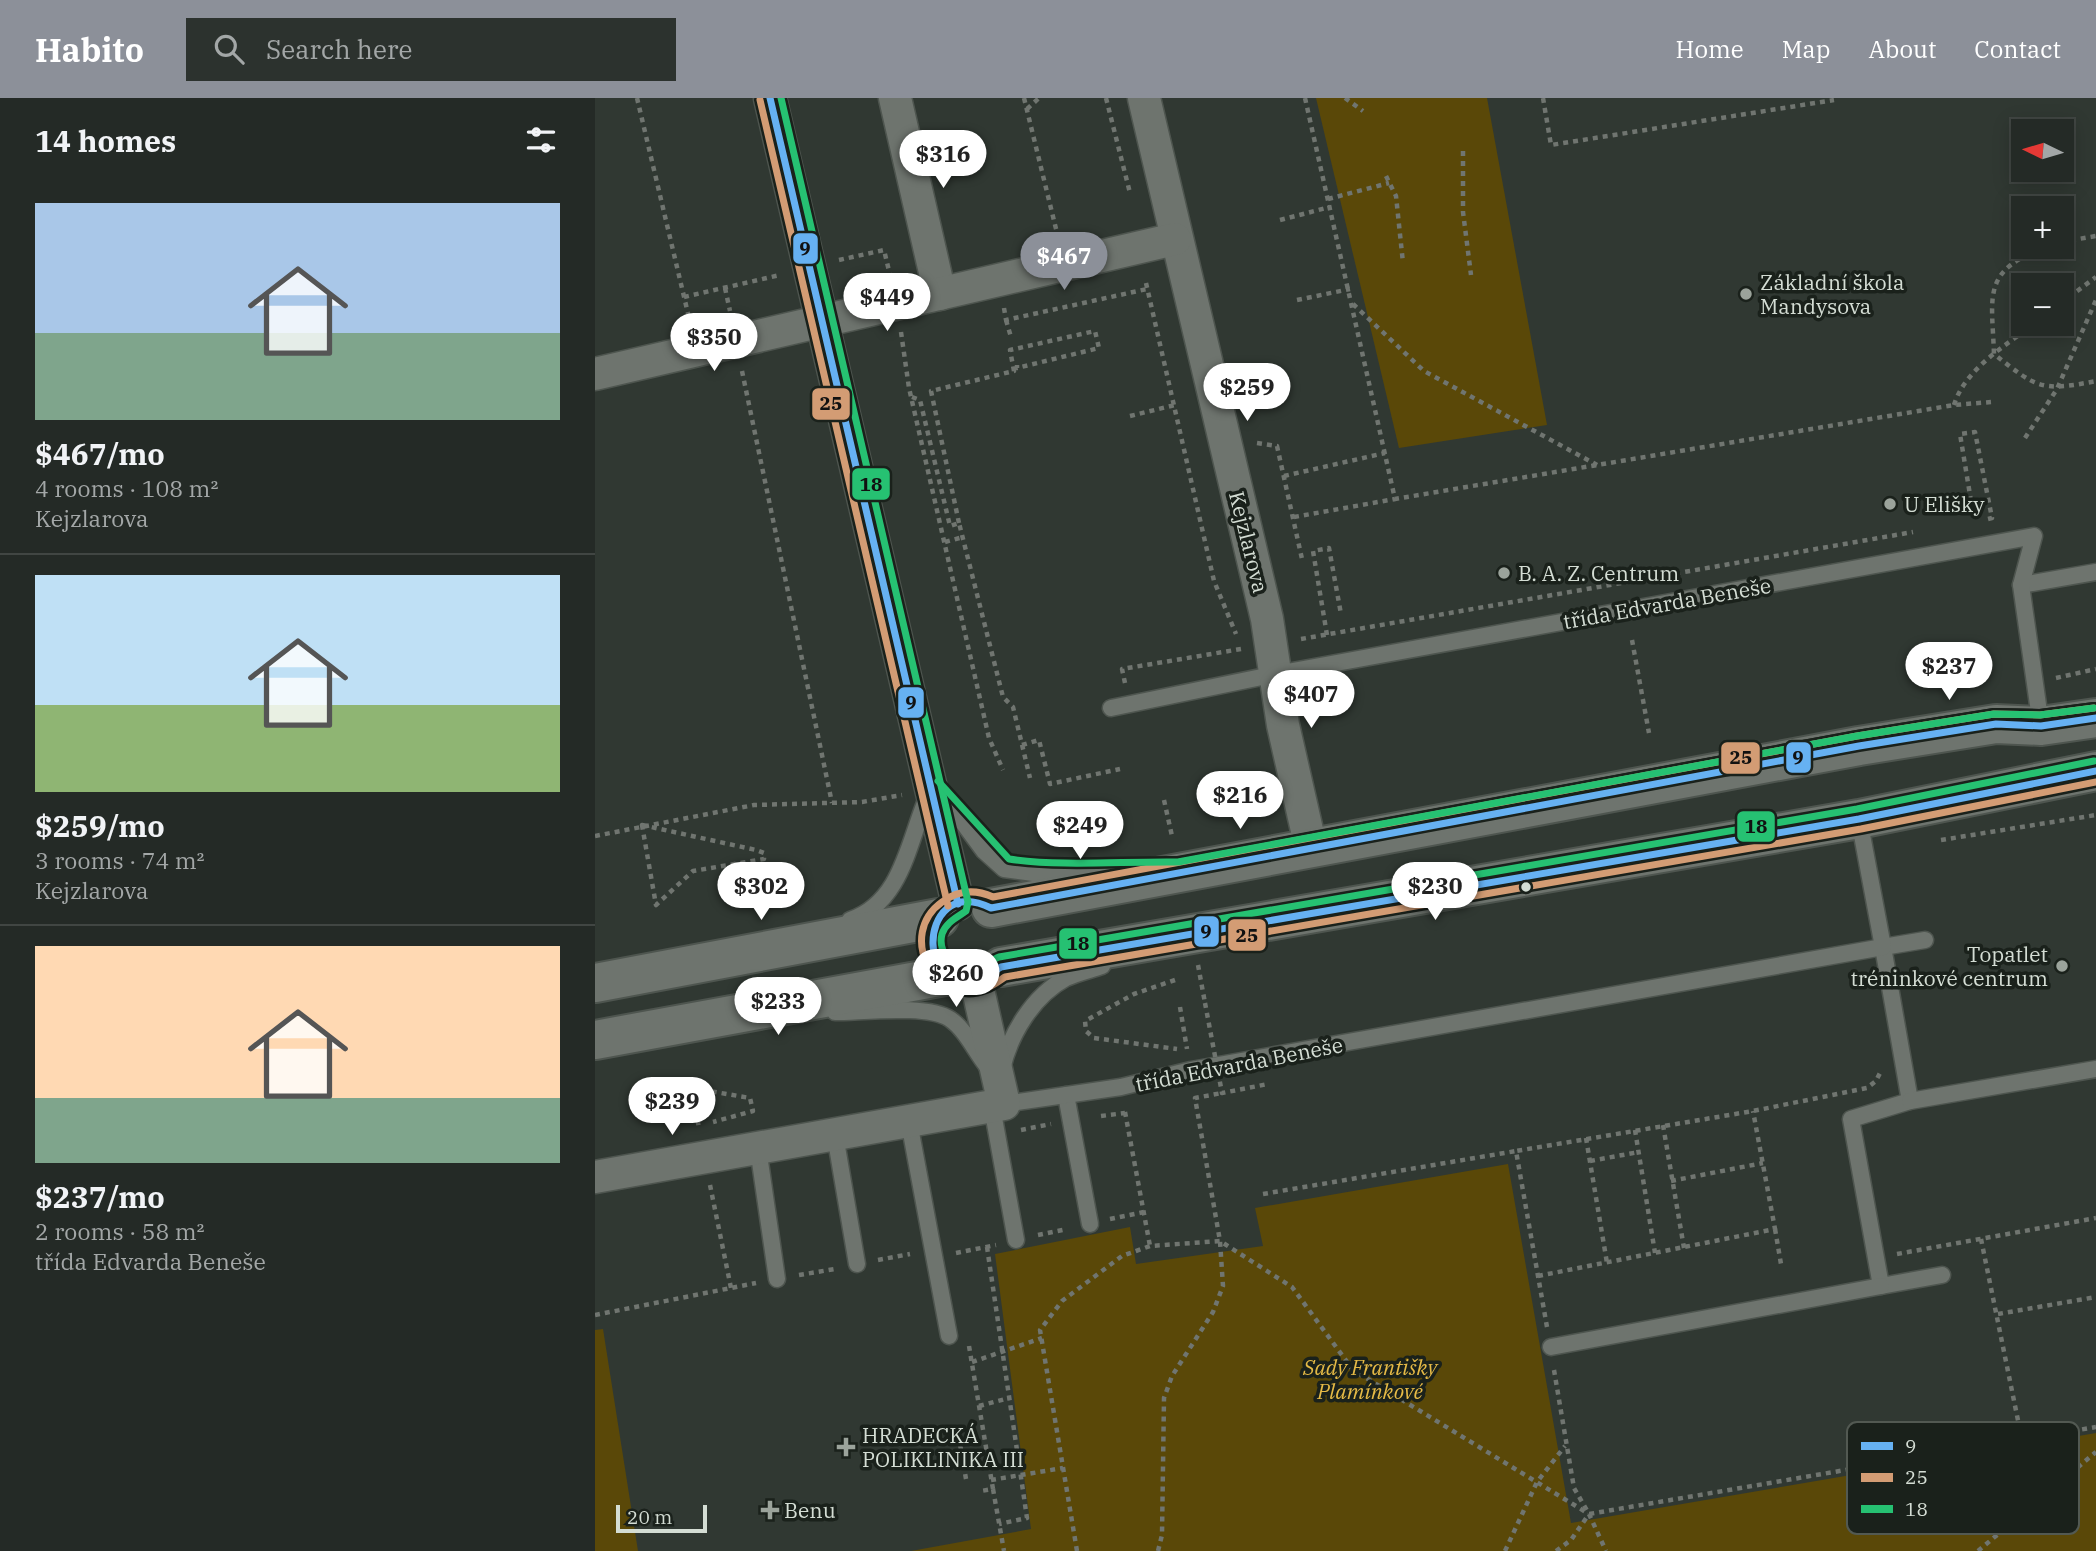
<!DOCTYPE html>
<meta charset="utf-8">
<style>
:root{--surface:#242a26;--page:#2c322e;--text:#f1f3f6;--muted:#a3a7a7;--line:#414643;--accent:#8c9099}
body{margin:0;font-family:"IBM Plex Serif",serif;background:var(--page);color:var(--text);height:100vh;display:flex;flex-direction:column;font-size:26px;white-space:nowrap}
*{box-sizing:border-box;margin:0}
p{font-size:23px;color:var(--muted)}
.icon{flex:none;width:38px;height:38px;fill:none;stroke:currentColor;stroke-width:2;stroke-linecap:round;stroke-linejoin:round}
.map{position:relative;flex:1;overflow:hidden}
.side{display:flex;flex-direction:column;background:var(--surface);width:595px}
.side>*{flex:none}
.needle{width:46px;rotate:275deg}
.tools{position:absolute;left:1416px;top:21px;display:grid;gap:14px}
.tools a{display:grid;place-items:center;width:63px;height:63px;border-radius:0px;background:var(--surface);box-shadow:0 4px 18px #0003,0 0 0 2px var(--line);font-size:35px}
.scale{position:absolute;left:21px;bottom:18px;width:91px;box-sizing:border-box;padding-left:7px;border:4px solid #d4ddd4;border-top:0;font-size:19px;line-height:24px;white-space:nowrap;color:#d4ddd4;-webkit-text-stroke:5px #1a211b;paint-order:stroke}
.price{position:absolute;translate:-50% -60px;padding:0 16px;border-radius:24px;background:#fff;color:#222;font-size:23px;line-height:46px;filter:drop-shadow(0 2px 4px #0008)}
.price::after{content:'';position:absolute;left:50%;top:42px;width:21px;height:16px;margin-left:-10px;background:inherit;clip-path:polygon(0 0,100% 0,50% 100%)}
.price.selected{background:var(--accent);color:#fff}
ul{padding:0;list-style:none}
li{display:grid;align-content:center;gap:14px;height:371px;padding:0 35px}
li+li{border-top:2px solid var(--line)}
li span{display:grid;place-items:center;height:217px;border-radius:0px;color:#555}
li>.icon{margin-inline-start:auto}
span .icon{width:126px;height:126px;fill:#fffc;stroke-width:1}
li b{font-size:30px}
h2{display:flex;justify-content:space-between;align-items:center;height:84px;padding:0 35px;font-size:30px}
header{display:flex;align-items:center;gap:42px;box-sizing:border-box;height:98px;padding:0 35px;background:var(--accent);color:#fff}
header strong{font-size:33px}
nav{display:flex;gap:38px;margin-inline-start:auto;font-size:24px}
.search{width:490px;height:63px;background:var(--page);display:flex;align-items:center;gap:18px;box-sizing:border-box;padding:0 24px;border-radius:0px;color:var(--muted);font-size:26px}
main{display:flex;flex:1;min-height:0}
.map>svg:first-child{display:block}
.green{fill:#5a4808}
.lines{fill:none;stroke-linecap:round;stroke-linejoin:round}
.service-casing{stroke:#4e554f;stroke-width:19}
.minor-casing{stroke:#4e554f;stroke-width:35}
.tertiary-casing{stroke:#4e554f;stroke-width:42}
.path{stroke:#707570;stroke-width:4.5;stroke-dasharray:5 5;stroke-linecap:butt}
.service{stroke:#6e746e;stroke-width:16}
.minor{stroke:#6e746e;stroke-width:32}
.tertiary{stroke:#6e746e;stroke-width:38}
.path-bridge{stroke:#707570;stroke-width:4.5;stroke-dasharray:5 5;stroke-linecap:butt}
.bus-1-casing{stroke:#1a211b;stroke-width:12}
.bus-2-casing{stroke:#1a211b;stroke-width:12}
.bus-3-casing{stroke:#1a211b;stroke-width:12}
.bus-1{stroke:#66b1f2;stroke-width:7}
.bus-2{stroke:#d39c74;stroke-width:7}
.bus-3{stroke:#26c172;stroke-width:7}
.poi-dot{fill:#9ba39b;stroke:#1a211b;stroke-width:2.5}
.bus-dot{fill:#d4ddd4;stroke:#1a211b;stroke-width:2.5}
.labels{text-anchor:middle;dominant-baseline:central;stroke-width:7;stroke-linejoin:round;paint-order:stroke}
.poi-label{font-size:21px;fill:#d4ddd4;stroke:#1a211b;text-anchor:start}
.street-label{font-size:21px;fill:#d4ddd4;stroke:#1a211b}
.park-label{font-size:21px;font-style:italic;fill:#e5ba46;stroke:#1a211b}
.key{fill:#1a211b;stroke:#525952;stroke-width:2}
.key-label{font-size:19px;fill:#d4ddd4}
.line-badge{stroke:#1a211b;stroke-width:2.5}
.pale-badge-label{font-size:19px;text-anchor:middle;font-weight:bold;fill:#111}
</style>
<header>
<strong>Habito</strong>
<div class="search"><svg class="icon" aria-label="search" viewBox="0 0 24 24"><circle cx="10" cy="10" r="6"/><path d="M15 15l6 6"/></svg>Search here</div>
<nav><a>Home</a><a>Map</a><a>About</a><a>Contact</a></nav>
</header>
<main>
<section class="side">
<h2>14 homes<svg class="icon" aria-label="filters" viewBox="0 0 24 24"><path d="M4 7h16M4 17h16"/><circle cx="9" cy="7" r="2"/><circle cx="15" cy="17" r="2"/></svg></h2>
<ul>
<li><span style="background:linear-gradient(#a9c7e8 60%,#7fa58c 0)"><svg class="icon" aria-label="home" viewBox="0 0 24 24"><path d="M3 11l9-7 9 7M6 9v11h12V9"/></svg></span><div><b>$467/mo</b><p>4 rooms · 108 m²</p><p>Kejzlarova</p></div></li>
<li><span style="background:linear-gradient(#bfe0f5 60%,#8fb573 0)"><svg class="icon" aria-label="home" viewBox="0 0 24 24"><path d="M3 11l9-7 9 7M6 9v11h12V9"/></svg></span><div><b>$259/mo</b><p>3 rooms · 74 m²</p><p>Kejzlarova</p></div></li>
<li><span style="background:linear-gradient(#ffd9b3 70%,#7fa58c 0)"><svg class="icon" aria-label="home" viewBox="0 0 24 24"><path d="M3 11l9-7 9 7M6 9v11h12V9"/></svg></span><div><b>$237/mo</b><p>2 rooms · 58 m²</p><p>třída Edvarda Beneše</p></div></li>
</ul>
</section>
<div class="map">
<svg width="1501" height="1453" viewBox="0 0 1501 1453">
<rect width="100%" height="100%" fill="#303832"/>
<g class="green">
<path d="M 721,0 L 892,0 L 952,327 L 804,350 Z"/>
<path d="M 913,1066 L 976,1425 L 1501,1335 L 1501,1453 L 316,1453 L 436,1431 L 400,1156 L 535,1129 L 541,1166 L 668,1148 L 660,1110 Z"/>
<path d="M 8,1231 L 43,1453 L 0,1453 L 0,1232 Z"/>
</g>
<g class="lines">
<g class="service-casing">
<g id="service">
<path d="M 1426,487 L 1501,474"/>
<path d="M 516,610 L 681,576 L 1439,438 L 1426,487 L 1446,628"/>
<path d="M 255,822 C 310,804 314,736 336,691 L 361,715 L 389,753 L 409,771 L 453,777 L 498,774"/>
<path d="M 1330,842 L 1288,849 L 1315,1003 L 1256,1021 L 1286,1188 L 1347,1177"/>
<path d="M 240,914 C 267,914 333,906 355,921 C 371,932 380,953 392,968"/>
<path d="M 407,971 C 415,936 438,898 471,880 C 482,875 495,872 507,868"/>
<path d="M 471,997 L 495,1126"/>
<path d="M 1315,1003 L 1501,971"/>
<path d="M 409,1006 L 526,989 L 596,972 L 1288,849 L 1264,721"/>
<path d="M 397,1009 L 421,1142"/>
<path d="M 314,1024 L 354,1238"/>
<path d="M 240,1037 L 262,1166"/>
<path d="M 163,1050 L 182,1181"/>
<path d="M 956,1249 L 1286,1188"/>
</g>
</g>
<g class="minor-casing">
<g id="minor">
<path d="M 175,0 L 363,806"/>
<path d="M 300,0 L 345,196"/>
<path d="M 549,0 L 672,521 L 688,627 L 716,750"/>
<path d="M 0,276 L 580,141"/>
<path d="M 0,1079 L 409,1006 L 381,883"/>
</g>
</g>
<g class="tertiary-casing">
<g id="tertiary">
<path d="M 396,810 L 1264,648 L 1401,626 L 1446,628 L 1501,620"/>
<path d="M 406,869 L 1264,721 L 1501,673"/>
<path d="M 0,885 L 344,820"/>
<path d="M 0,942 L 355,877"/>
</g>
</g>
<g class="path">
<path d="M 42,0 L 95,224"/>
<path d="M 429,0 L 463,139"/>
<path d="M 511,0 L 535,95"/>
<path d="M 710,0 L 800,401 L 1359,307 L 1396,304"/>
<path d="M 750,0 L 768,13"/>
<path d="M 948,0 L 956,47 L 1239,2"/>
<path d="M 432,11 L 444,0"/>
<path d="M 868,53 L 868,114 L 876,177"/>
<path d="M 791,78 L 801,98 L 808,165"/>
<path d="M 733,101 L 794,85"/>
<path d="M 685,122 L 735,109"/>
<path d="M 1466,144 L 1501,138"/>
<path d="M 1452,149 C 1386,172 1397,197 1399,256 C 1442,290 1446,294 1501,283"/>
<path d="M 244,162 L 289,152 L 295,177"/>
<path d="M 551,185 L 619,483 L 641,536"/>
<path d="M 130,190 L 135,213"/>
<path d="M 89,199 L 185,177"/>
<path d="M 702,202 L 755,191"/>
<path d="M 1466,205 L 1501,179"/>
<path d="M 758,206 L 829,273 L 1002,367"/>
<path d="M 409,210 L 411,222 L 552,191"/>
<path d="M 411,222 L 416,239"/>
<path d="M 306,234 L 314,290 L 394,640 L 408,672"/>
<path d="M 147,273 L 237,705"/>
<path d="M 317,299 L 325,302 L 355,428 L 364,425 L 408,599 L 418,609 L 435,680"/>
<path d="M 1359,307 C 1370,271 1410,248 1439,226"/>
<path d="M 535,318 L 580,307"/>
<path d="M 1430,340 L 1462,291 L 1501,202"/>
<path d="M 662,345 L 682,348 L 707,461"/>
<path d="M 689,378 L 790,355"/>
<path d="M 1376,403 L 1365,336 L 1380,334 L 1397,420 L 1393,421"/>
<path d="M 699,419 L 800,401"/>
<path d="M 364,425 L 336,293 L 419,273 L 415,252 L 500,233 L 504,250 L 422,270 L 422,267"/>
<path d="M 350,444 L 368,439"/>
<path d="M 732,537 L 718,453 L 734,450 L 746,516"/>
<path d="M 706,541 L 1318,434"/>
<path d="M 1037,542 L 1054,635"/>
<path d="M 1461,580 L 1501,571"/>
<path d="M 530,585 L 527,571 L 646,551"/>
<path d="M 427,647 L 444,642 L 455,686 L 525,671"/>
<path d="M 569,702 L 577,738"/>
<path d="M 47,727 L 161,752 L 169,755 L 169,761 L 98,773 L 61,807 Z"/>
<path d="M 0,738 L 159,707 L 267,704 L 307,697"/>
<path d="M 1346,742 L 1501,717"/>
<path d="M 603,867 L 610,905"/>
<path d="M 580,882 L 539,896 L 490,923 L 491,933 L 499,940 L 582,951"/>
<path d="M 585,909 L 592,951"/>
<path d="M 95,983 L 104,1030"/>
<path d="M 97,990 L 155,1000 L 158,1013 L 118,1024"/>
<path d="M 530,1014 L 555,1148"/>
<path d="M 506,1018 L 530,1015"/>
<path d="M 1068,1027 L 1089,1150"/>
<path d="M 426,1032 L 456,1026"/>
<path d="M 1040,1032 L 1060,1155"/>
<path d="M 991,1040 L 1012,1165"/>
<path d="M 995,1063 L 1044,1054"/>
<path d="M 1076,1083 L 1168,1065"/>
<path d="M 115,1087 L 136,1190"/>
<path d="M 668,1096 L 921,1053"/>
<path d="M 515,1121 L 549,1114"/>
<path d="M 1180,1131 L 1186,1166"/>
<path d="M 443,1137 L 472,1131"/>
<path d="M 1386,1141 L 1427,1342"/>
<path d="M 392,1149 L 432,1420 L 404,1426"/>
<path d="M 361,1155 L 401,1147"/>
<path d="M 1302,1156 L 1501,1120"/>
<path d="M 283,1162 L 315,1156"/>
<path d="M 204,1177 L 240,1171"/>
<path d="M 943,1178 L 1180,1131 L 1158,1013"/>
<path d="M 1403,1216 L 1501,1199"/>
<path d="M 0,1217 L 161,1185"/>
<path d="M 952,1229 L 921,1053 L 1158,1013 L 1272,990 L 1281,983 L 1286,973"/>
<path d="M 374,1248 L 398,1391 L 386,1393"/>
<path d="M 377,1264 L 447,1240"/>
<path d="M 959,1272 L 979,1390 L 994,1416 L 1501,1329"/>
<path d="M 384,1308 L 414,1300"/>
<path d="M 371,1381 L 365,1346 L 389,1339"/>
<path d="M 396,1382 L 468,1370"/>
<path d="M 398,1391 L 409,1453"/>
<path d="M 482,1453 L 445,1232 L 467,1203 L 527,1158 L 555,1148 L 625,1143 L 697,1189 L 758,1272 L 994,1416 L 1011,1453"/>
<path d="M 563,1453 L 567,1437 L 569,1300 L 577,1278 L 618,1214 L 628,1188 L 625,1143 L 600,1000 L 627,995"/>
<path d="M 910,1453 L 942,1384 L 970,1348"/>
<path d="M 961,1453 L 976,1442 L 994,1416"/>
<path d="M 1383,1453 L 1501,1354"/>
</g>
<use href="#service" class="service"/>
<use href="#minor" class="minor"/>
<use href="#tertiary" class="tertiary"/>
<path class="path-bridge" d="M 610,905 L 627,995 L 673,986"/>
<g class="bus-1-casing">
<g id="bus-1">
<path d="M 175,0 L 363,806"/>
<path d="M 1501,620 L 1446,628 L 1401,626 L 1264,648 L 396,810 C 318,771 316,926 406,869 L 1264,721 L 1501,673"/>
</g>
</g>
<g class="bus-2-casing">
<g id="bus-2">
<path d="M 165,2 L 353,808"/>
<path d="M 1499,610 L 1445,617 L 1399,616 L 1262,638 L 398,799 C 380,791 363,792 347,804 C 301,837 340,910 391,890 C 398,888 404,883 410,879 L 1266,731 L 1501,684"/>
</g>
</g>
<g class="bus-3-casing">
<g id="bus-3">
<path d="M 186,0 L 373,804 L 371,813 C 363,819 351,824 347,836 C 342,855 360,874 379,871 C 388,870 396,862 404,859 L 1262,711 L 1499,663"/>
<path d="M 343,683 L 414,761 C 470,769 527,763 583,764 L 1262,638 L 1399,616 L 1445,617 L 1499,610"/>
</g>
</g>
<use href="#bus-1" class="bus-1"/>
<use href="#bus-2" class="bus-2"/>
<use href="#bus-3" class="bus-3"/>
</g>
<g class="poi-dot">
<circle cx="1151" cy="196" r="7"/>
<circle cx="1295" cy="406" r="7"/>
<circle cx="909" cy="475" r="7"/>
<circle cx="1467" cy="868" r="7"/>
<path d="M247.5 1338.5h7v7h7v7h-7v7h-7v-7h-7v-7h7z"/>
<path d="M171.5 1401.5h7v7h7v7h-7v7h-7v-7h-7v-7h7z"/>
</g>
<circle class="bus-dot" cx="931" cy="789" r="6"/>
<g class="labels">
<g class="poi-label">
<text x="1165" y="184">Základní škola<tspan x="1165" dy="24">Mandysova</tspan></text>
<text x="1309" y="406">U Elišky</text>
<text x="923" y="475">B. A. Z. Centrum</text>
<text x="1453" y="856" text-anchor="end">Topatlet<tspan x="1453" dy="24">tréninkové centrum</tspan></text>
<text x="267" y="1337">HRADECKÁ<tspan x="267" dy="24">POLIKLINIKA III</tspan></text>
<text x="189" y="1412">Benu</text>
</g>
<g class="street-label">
<text transform="translate(654 444) rotate(76)">Kejzlarova</text>
<text transform="translate(1072 505) rotate(-10)">třída Edvarda Beneše</text>
<text transform="translate(644 966) rotate(-11)">třída Edvarda Beneše</text>
</g>
<g class="park-label">
<text x="775" y="1269">Sady Františky<tspan x="775" dy="24">Plamínkové</tspan></text>
</g>
</g>
<rect x="1252" y="1324" width="232" height="112" rx="10" class="key"/>
<rect x="1266" y="1344" width="32" height="8" fill="#66b1f2"/>
<rect x="1266" y="1375" width="32" height="9" fill="#d39c74"/>
<rect x="1266" y="1407" width="32" height="8" fill="#26c172"/>
<g class="key-label">
<text x="1310" y="1355">9</text>
<text x="1310" y="1386">25</text>
<text x="1310" y="1418">18</text>
</g>
<g class="line-badge">
<rect x="197" y="134" width="27" height="33" rx="7" fill="#66b1f2"/>
<rect x="216" y="289" width="40" height="34" rx="7" fill="#d39c74"/>
<rect x="256" y="369" width="40" height="34" rx="7" fill="#26c172"/>
<rect x="302" y="588" width="28" height="33" rx="7" fill="#66b1f2"/>
<rect x="1190" y="643" width="27" height="33" rx="7" fill="#66b1f2"/>
<rect x="1125" y="643" width="41" height="34" rx="7" fill="#d39c74"/>
<rect x="1141" y="712" width="40" height="33" rx="7" fill="#26c172"/>
<rect x="598" y="817" width="27" height="33" rx="7" fill="#66b1f2"/>
<rect x="632" y="820" width="40" height="34" rx="7" fill="#d39c74"/>
<rect x="463" y="829" width="40" height="33" rx="7" fill="#26c172"/>
</g>
<g class="pale-badge-label">
<text x="210" y="157">9</text>
<text x="236" y="312">25</text>
<text x="276" y="393">18</text>
<text x="316" y="611">9</text>
<text x="1203" y="666">9</text>
<text x="1146" y="666">25</text>
<text x="1161" y="735">18</text>
<text x="611" y="840">9</text>
<text x="652" y="844">25</text>
<text x="483" y="852">18</text>
</g>
</svg>
<div class="tools">
<a><svg class="needle" viewBox="-14 -14 28 28"><path d="M0-13l5 13h-10z" fill="#e53935"/><path d="M0 13l5-13h-10z" fill="#a3a7a7"/></svg></a>
<a>+</a>
<a>−</a>
</div>
<div class="scale">20 m</div>
<b class="price" style="left:348px;top:92px">$316</b>
<b class="price selected" style="left:469px;top:194px">$467</b>
<b class="price" style="left:292px;top:235px">$449</b>
<b class="price" style="left:119px;top:275px">$350</b>
<b class="price" style="left:652px;top:325px">$259</b>
<b class="price" style="left:1354px;top:604px">$237</b>
<b class="price" style="left:716px;top:632px">$407</b>
<b class="price" style="left:645px;top:733px">$216</b>
<b class="price" style="left:485px;top:763px">$249</b>
<b class="price" style="left:166px;top:824px">$302</b>
<b class="price" style="left:840px;top:824px">$230</b>
<b class="price" style="left:361px;top:911px">$260</b>
<b class="price" style="left:183px;top:939px">$233</b>
<b class="price" style="left:77px;top:1039px">$239</b>
</div>
</main>
